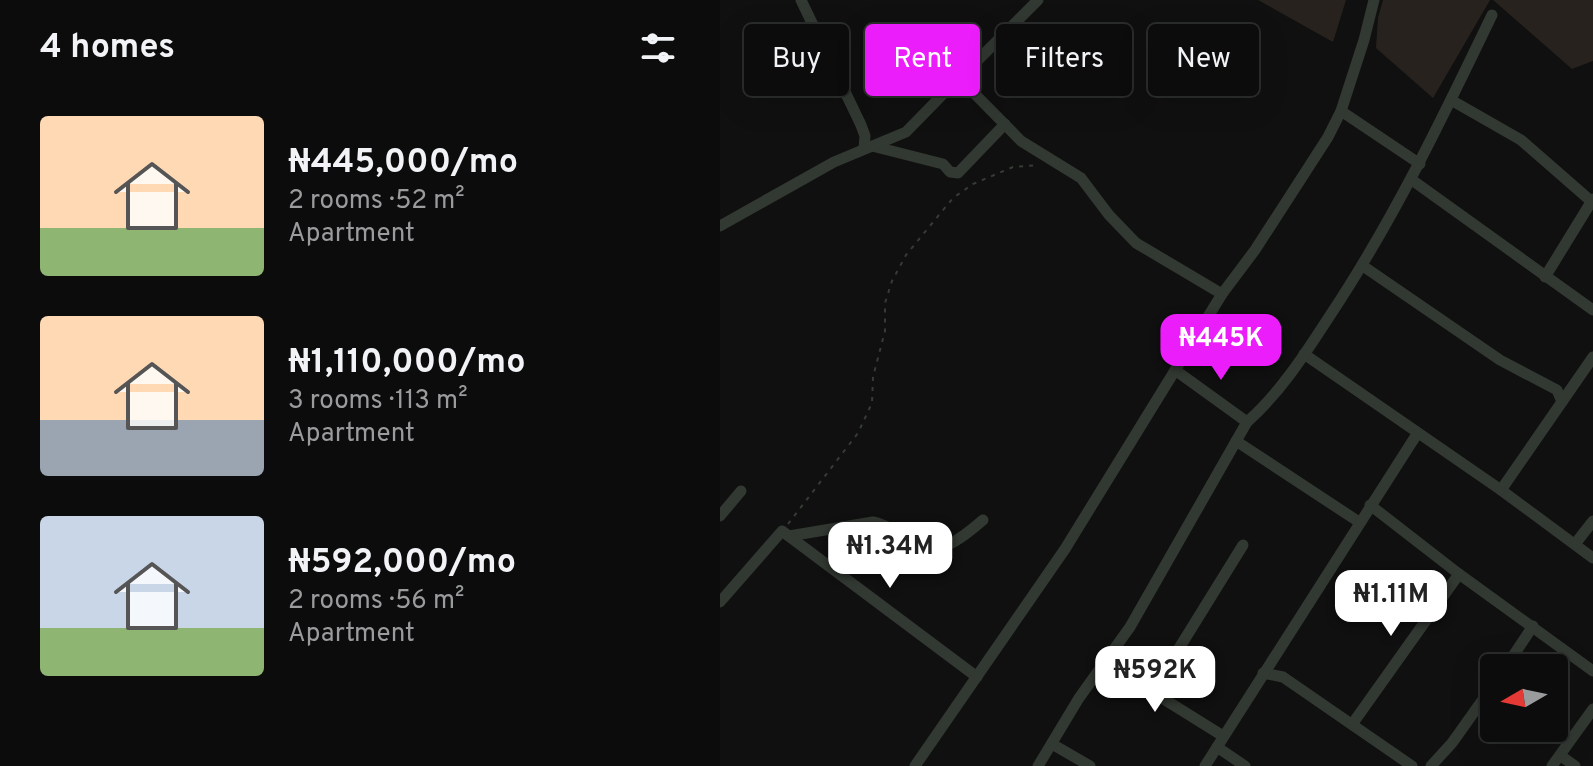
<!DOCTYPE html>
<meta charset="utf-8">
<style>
:root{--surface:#0b0c0b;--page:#191a19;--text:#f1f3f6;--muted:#9a9b9d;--line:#2b2c2c;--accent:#eb1dfa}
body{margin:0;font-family:Overpass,sans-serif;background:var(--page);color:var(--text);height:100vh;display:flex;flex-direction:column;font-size:30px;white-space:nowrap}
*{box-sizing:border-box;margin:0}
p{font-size:26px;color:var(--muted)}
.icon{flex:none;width:44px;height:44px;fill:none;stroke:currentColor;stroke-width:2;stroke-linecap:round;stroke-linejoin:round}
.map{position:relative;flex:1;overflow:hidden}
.drawer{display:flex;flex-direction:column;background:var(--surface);width:720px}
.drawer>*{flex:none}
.guide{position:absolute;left:24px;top:24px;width:728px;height:72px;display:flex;gap:16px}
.needle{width:52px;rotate:261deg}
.buttons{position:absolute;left:760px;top:654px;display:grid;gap:16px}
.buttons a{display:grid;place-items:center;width:88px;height:88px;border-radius:8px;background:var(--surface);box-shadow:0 8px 32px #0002,0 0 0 2px var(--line);font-size:40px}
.price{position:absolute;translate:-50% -68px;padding:0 18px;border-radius:16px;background:#fff;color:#222;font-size:26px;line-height:52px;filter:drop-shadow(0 2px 4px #0008)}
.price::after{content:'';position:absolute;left:50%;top:48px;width:24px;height:18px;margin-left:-12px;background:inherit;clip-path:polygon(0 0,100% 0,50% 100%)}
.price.current{background:var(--accent);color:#fff}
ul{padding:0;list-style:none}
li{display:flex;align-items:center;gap:24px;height:200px;padding:0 40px}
li span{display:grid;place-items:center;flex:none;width:224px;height:160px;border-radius:8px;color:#555}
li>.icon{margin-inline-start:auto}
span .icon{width:96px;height:96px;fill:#fffc;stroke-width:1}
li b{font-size:34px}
h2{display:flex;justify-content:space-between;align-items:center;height:96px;padding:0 40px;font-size:34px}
.chip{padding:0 28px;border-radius:8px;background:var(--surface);box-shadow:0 8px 32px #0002,0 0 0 2px var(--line);font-size:28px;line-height:72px}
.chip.current{background:var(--accent);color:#fff}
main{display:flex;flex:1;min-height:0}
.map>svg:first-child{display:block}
.green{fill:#28221e}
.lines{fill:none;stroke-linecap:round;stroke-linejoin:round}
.path{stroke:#363c35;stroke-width:2;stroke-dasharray:4 6;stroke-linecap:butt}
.minor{stroke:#323832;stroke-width:11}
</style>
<main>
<section class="drawer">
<h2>4 homes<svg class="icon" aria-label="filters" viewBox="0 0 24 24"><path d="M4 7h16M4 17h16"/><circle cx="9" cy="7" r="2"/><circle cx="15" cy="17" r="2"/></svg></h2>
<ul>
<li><span style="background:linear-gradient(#ffd9b3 70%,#8fb573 0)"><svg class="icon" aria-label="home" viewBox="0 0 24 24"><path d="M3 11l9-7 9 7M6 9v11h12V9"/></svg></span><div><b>₦445,000/mo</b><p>2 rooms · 52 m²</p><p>Apartment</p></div></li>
<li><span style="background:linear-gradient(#ffd9b3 65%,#9aa5b1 0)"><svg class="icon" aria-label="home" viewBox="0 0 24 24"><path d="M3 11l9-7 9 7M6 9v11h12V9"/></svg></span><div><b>₦1,110,000/mo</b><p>3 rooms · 113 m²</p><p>Apartment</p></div></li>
<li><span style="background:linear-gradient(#c9d6e8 70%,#8fb573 0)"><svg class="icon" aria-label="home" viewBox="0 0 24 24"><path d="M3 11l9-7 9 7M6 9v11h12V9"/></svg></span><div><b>₦592,000/mo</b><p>2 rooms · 56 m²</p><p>Apartment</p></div></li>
</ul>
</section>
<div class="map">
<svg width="873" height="766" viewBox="0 0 873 766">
<rect width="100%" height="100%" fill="#0f100f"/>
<g class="green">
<path d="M 538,0 L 626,0 L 613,42 Z"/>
<path d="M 663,0 L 770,0 L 713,98 L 656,48 L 658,18 Z"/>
<path d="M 773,0 L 873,0 L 873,61 L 852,69 Z"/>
</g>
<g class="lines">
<path class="path" d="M 68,524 L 138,433 L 152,403 L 153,377 L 165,331 L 165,303 L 172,281 L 186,255 L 233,198 L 253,184 L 293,167 L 319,165"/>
<g class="minor">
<path d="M 81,0 L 141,125 L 145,136 L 144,148"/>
<path d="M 239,83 L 247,86 L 301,141 L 361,178 L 389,215 L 416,243 L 502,294"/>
<path d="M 731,100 L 801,140 L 871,201"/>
<path d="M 621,111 L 700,164"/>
<path d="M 152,146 L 223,164 L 230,172 L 238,173 L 285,124"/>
<path d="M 692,180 L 873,310"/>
<path d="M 0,226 L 114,162 L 186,132 L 229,88 L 239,83 L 241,77 L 318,0"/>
<path d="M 643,266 L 780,360 L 837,390 L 842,402"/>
<path d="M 825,277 L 873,199"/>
<path d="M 584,354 L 781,490 L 873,558"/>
<path d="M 455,370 L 527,422"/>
<path d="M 516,441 L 639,522"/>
<path d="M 781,490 L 873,357"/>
<path d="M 650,505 L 739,574 L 873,671"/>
<path d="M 0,516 L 21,491"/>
<path d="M 69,536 L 153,522 C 169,525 179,535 194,542 C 222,557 243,537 263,520"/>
<path d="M 855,544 L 873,521"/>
<path d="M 0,602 L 62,531 L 257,677"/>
<path d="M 386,663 L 503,736"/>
<path d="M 785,668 L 813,626"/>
<path d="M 543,673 L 563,677 L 692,766"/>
<path d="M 432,692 L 523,545"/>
<path d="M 633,723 L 739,574"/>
<path d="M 332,744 L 370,766"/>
<path d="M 497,747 L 525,766"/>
<path d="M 841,756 L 855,766"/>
<path d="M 195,766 L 345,549 L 502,294 L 535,250 L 608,137 L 621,111 L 644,40 L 654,0"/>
<path d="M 318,766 L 359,698 L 410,627 L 527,422 C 560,393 585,354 609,317 C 673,221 722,119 772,15"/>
<path d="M 485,766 L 697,434"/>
<path d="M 711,766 L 732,743 L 774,684"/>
<path d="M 832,766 L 873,709"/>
</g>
</g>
</svg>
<div class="buttons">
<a><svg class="needle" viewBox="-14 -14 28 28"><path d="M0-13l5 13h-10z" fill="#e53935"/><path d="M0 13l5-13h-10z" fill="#9a9b9d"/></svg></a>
</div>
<b class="price current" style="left:501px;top:382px">₦445K</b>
<b class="price" style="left:170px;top:590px">₦1.34M</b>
<b class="price" style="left:671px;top:638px">₦1.11M</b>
<b class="price" style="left:435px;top:714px">₦592K</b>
<div class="guide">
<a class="chip">Buy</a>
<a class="chip current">Rent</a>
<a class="chip">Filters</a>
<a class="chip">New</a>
</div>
</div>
</main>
